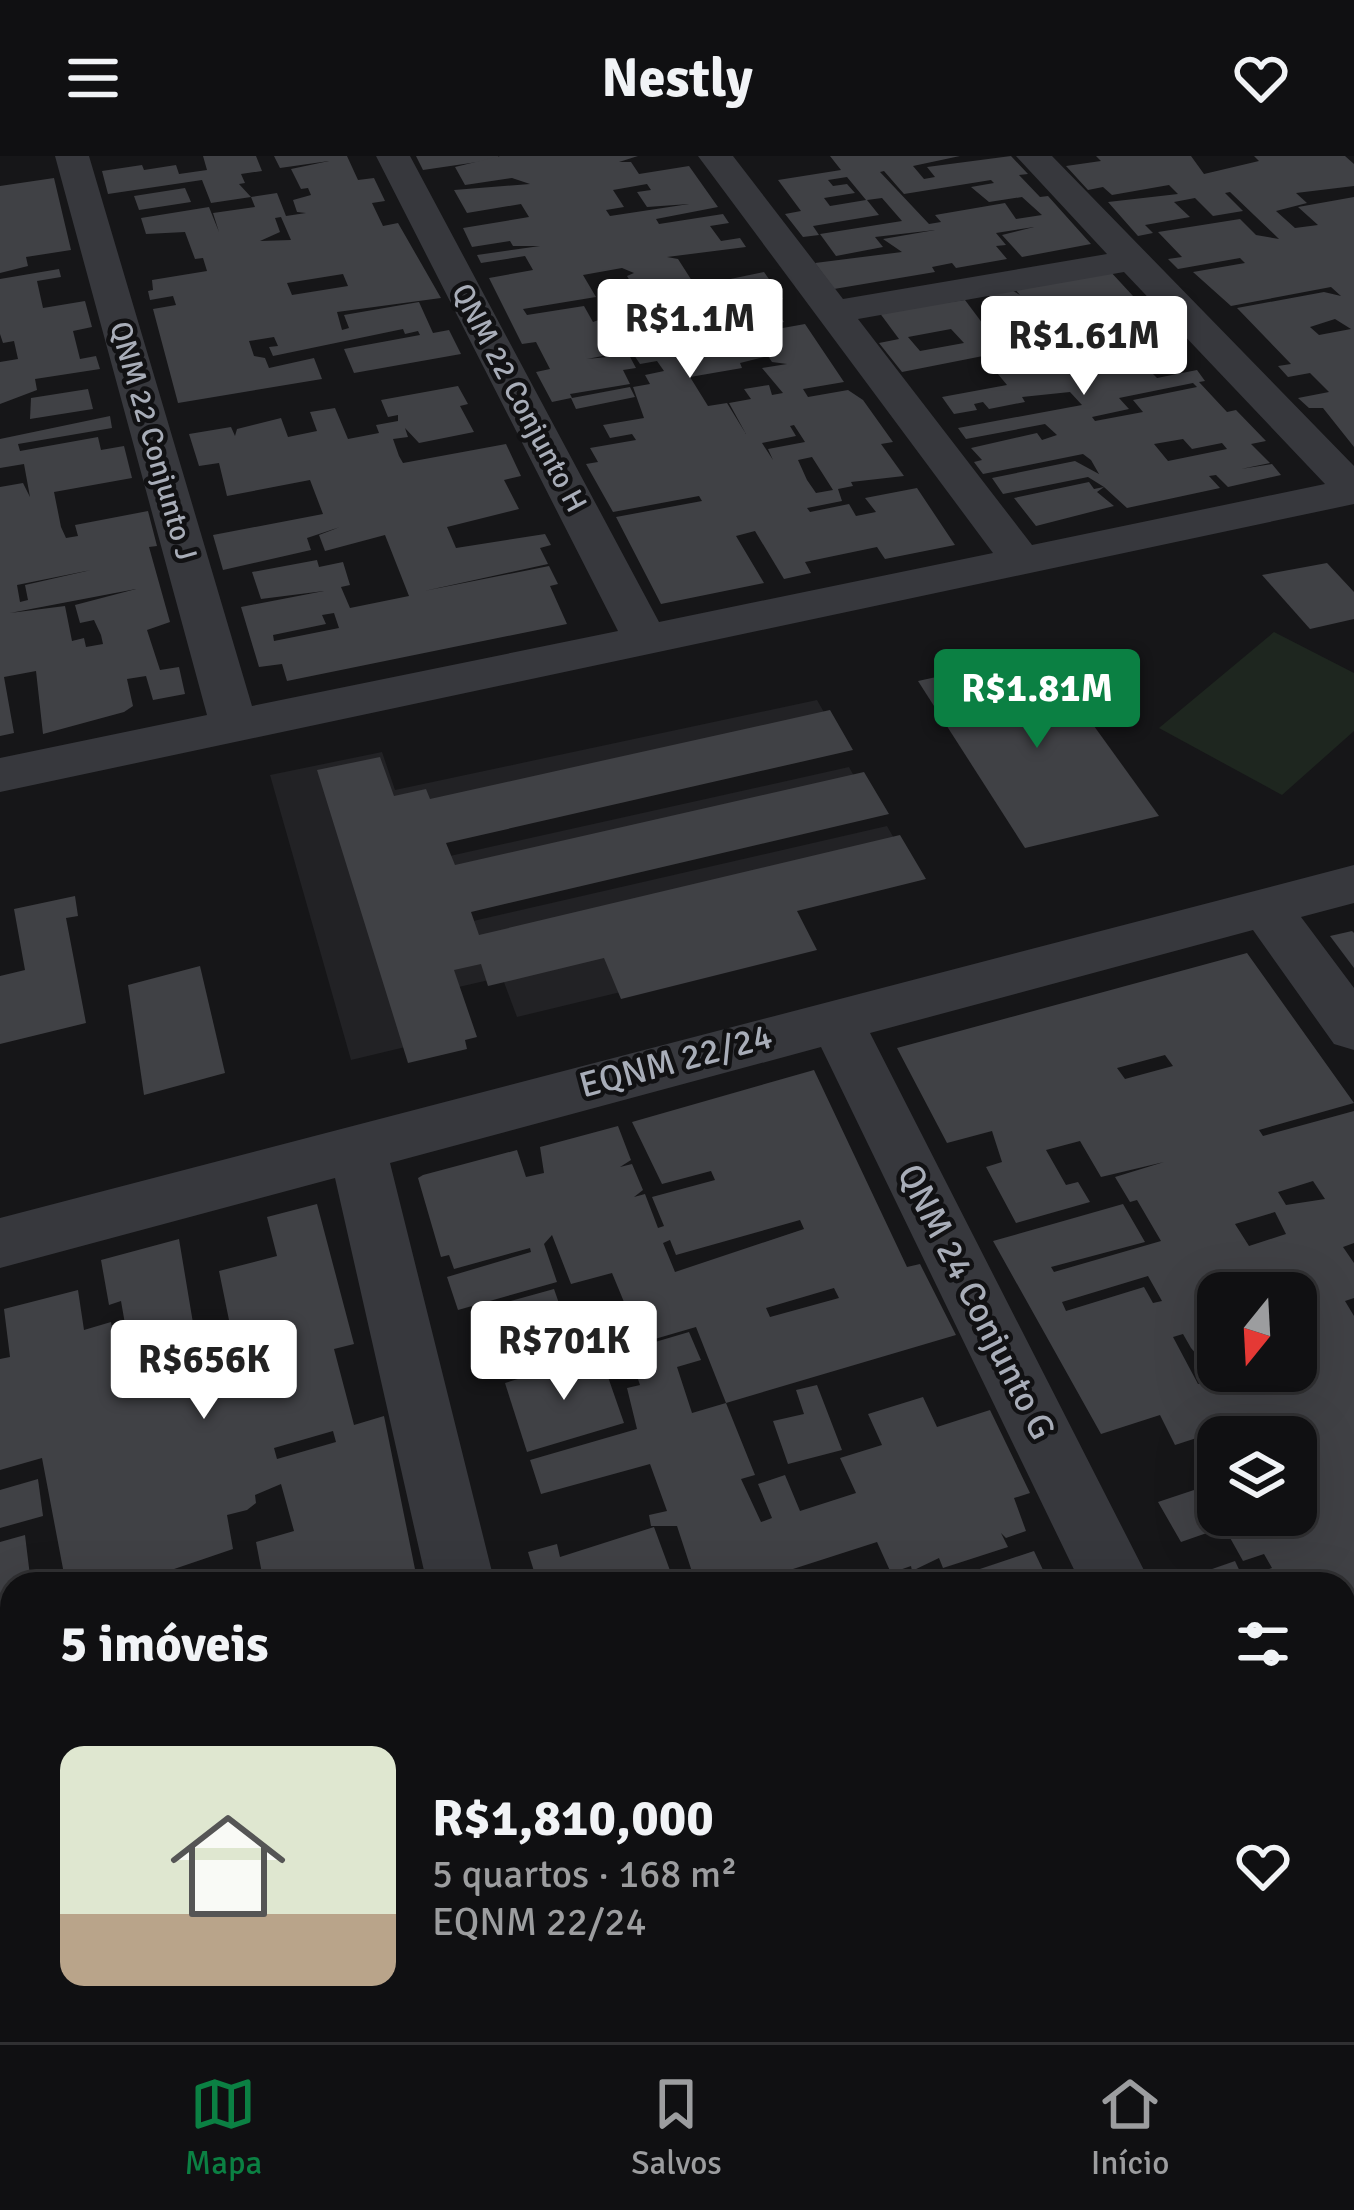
<!DOCTYPE html>
<html lang="pt">
<meta charset="utf-8">
<style>
:root{--surface:#101012;--page:#1e1e20;--text:#f1f3f6;--muted:#9c9d9f;--line:#303032;--accent:#0b8043}
body{margin:0;font-family:Signika,sans-serif;background:var(--page);color:var(--text);height:100vh;display:flex;flex-direction:column;font-size:45px;white-space:nowrap}
*{box-sizing:border-box;margin:0}
p{font-size:39px;color:var(--muted)}
.icon{flex:none;width:66px;height:66px;fill:none;stroke:currentColor;stroke-width:2;stroke-linecap:round;stroke-linejoin:round}
.map{position:relative;flex:1;overflow:hidden}
.sheet{position:absolute;left:0px;top:1416px;width:1356px;height:471px;display:flex;flex-direction:column;background:var(--surface);border-radius:36px 36px 0 0;box-shadow:0 12px 48px #0002,0 0 0 3px var(--line)}
.sheet>*{flex:none}
.needle{width:78px;rotate:198deg}
.buttons{position:absolute;left:1197px;top:1116px;display:grid;gap:24px}
.buttons a{display:grid;place-items:center;width:120px;height:120px;border-radius:24px;background:var(--surface);box-shadow:0 12px 48px #0002,0 0 0 3px var(--line);font-size:60px}
.price{position:absolute;translate:-50% -102px;padding:0 27px;border-radius:12px;background:#fff;color:#222;font-size:39px;line-height:78px;filter:drop-shadow(0 3px 6px #0008)}
.price::after{content:'';position:absolute;left:50%;top:72px;width:36px;height:27px;margin-left:-18px;background:inherit;clip-path:polygon(0 0,100% 0,50% 100%)}
.price.on{background:var(--accent);color:#fff}
ul{padding:0;list-style:none}
li{display:flex;align-items:center;gap:36px;height:300px;padding:0 60px}
li+li{border-top:3px solid var(--line)}
li span{display:grid;place-items:center;flex:none;width:336px;height:240px;border-radius:24px;color:#555}
li>.icon{margin-inline-start:auto}
span .icon{width:144px;height:144px;fill:#fffc;stroke-width:1}
li b{font-size:51px}
h2{display:flex;justify-content:space-between;align-items:center;height:144px;padding:0 60px;font-size:51px}
header{display:flex;justify-content:space-between;align-items:center;height:156px;padding:0 60px;background:var(--surface);font-size:54px;font-weight:700}
.dock{display:flex;justify-content:space-around;align-items:center;height:168px;border-top:3px solid var(--line);background:var(--surface);font-size:33px;color:var(--muted)}
.dock a{display:grid;justify-items:center;gap:6px}
.dock .on{color:var(--accent)}
.map>svg:first-child{display:block}
.built{fill:#222225}
.green{fill:#1e261f}
.building{fill:#404145;fill-rule:evenodd}
.lines{fill:none;stroke-linecap:round;stroke-linejoin:round}
.minor{fill:#37383d;fill-rule:evenodd}
.labels{text-anchor:middle;dominant-baseline:central;stroke-width:9;stroke-linejoin:round;paint-order:stroke}
.far-street-label{font-size:30px;fill:#a8adb8;stroke:#111113}
.street-label{font-size:36px;fill:#a8adb8;stroke:#111113}
</style>
<header><svg class="icon" aria-label="menu" viewBox="0 0 24 24"><path d="M4 6h16M4 12h16M4 18h16"/></svg>Nestly<svg class="icon" aria-label="heart" viewBox="0 0 24 24"><path d="M12 20l-8-8c-3-5 5-10 8-4 3-6 11-1 8 4z"/></svg></header>
<div class="map">
<svg width="1354" height="1886" viewBox="0 0 1354 1886">
<rect width="100%" height="100%" fill="#161618"/>
<path class="built" d="M 817,544 L 841,586 L 431,677 L 441,702 L 849,611 L 871,651 L 461,744 L 469,766 L 887,670 L 917,723 L 790,753 L 807,791 L 517,861 L 502,821 L 450,833 L 464,877 L 351,904 L 270,619 L 382,596 L 395,634 Z"/>
<path class="green" d="M 1274,476 L 1354,517 L 1354,575 L 1282,639 L 1159,572 Z"/>
<g class="building">
<path d="M 203,0 L 256,0 L 262,15 L 241,18 L 245,27 L 239,28 L 251,41 L 211,47 L 202,24 L 108,38 L 102,15 L 142,9 L 144,14 L 176,9 L 179,18 L 207,14 Z"/>
<path d="M 274,0 L 347,0 L 358,24 L 374,22 L 385,45 L 372,47 L 383,70 L 398,67 L 441,142 L 337,156 L 342,174 L 349,172 L 344,159 L 419,146 L 433,177 L 449,174 L 461,198 L 354,217 L 344,193 L 420,179 L 418,175 L 405,178 L 403,173 L 273,200 L 269,191 L 278,190 L 274,181 L 249,185 L 254,200 L 265,202 L 269,212 L 314,202 L 322,223 L 178,247 L 153,153 L 176,149 L 173,140 L 150,144 L 148,135 L 153,134 L 152,124 L 207,115 L 203,102 L 195,103 L 185,76 L 146,78 L 141,62 L 209,51 L 219,76 L 213,57 L 255,51 L 251,41 L 277,37 L 286,60 L 306,57 L 297,56 L 293,44 L 311,39 L 308,32 L 301,33 L 291,13 L 329,5 L 280,12 ZM 281,61 L 291,84 L 260,85 L 280,76 L 275,62 ZM 343,118 L 348,130 L 292,139 L 287,127 Z"/>
<path d="M 416,0 L 498,0 L 498,3 L 423,14 Z"/>
<path d="M 500,0 L 638,0 L 619,6 L 631,6 L 639,18 L 689,10 L 718,51 L 656,63 L 659,68 L 723,58 L 729,67 L 710,70 L 721,85 L 740,82 L 746,91 L 667,101 L 678,103 L 694,128 L 661,134 L 636,135 L 627,120 L 634,117 L 622,112 L 583,119 L 596,141 L 523,153 L 527,159 L 584,150 L 593,166 L 607,161 L 598,145 L 638,138 L 645,149 L 668,145 L 663,137 L 764,116 L 783,143 L 740,150 L 772,148 L 784,166 L 713,179 L 700,157 L 647,166 L 652,173 L 638,175 L 649,178 L 659,194 L 805,168 L 844,226 L 803,233 L 808,241 L 848,234 L 863,244 L 893,286 L 881,288 L 904,320 L 851,326 L 853,330 L 838,333 L 842,345 L 807,352 L 810,356 L 849,348 L 856,360 L 876,356 L 865,342 L 917,332 L 955,389 L 885,403 L 877,391 L 805,406 L 811,417 L 784,423 L 755,375 L 736,380 L 764,427 L 661,448 L 616,361 L 702,345 L 699,340 L 613,356 L 586,308 L 598,306 L 590,292 L 636,284 L 632,278 L 610,282 L 603,269 L 644,262 L 633,231 L 650,228 L 645,219 L 664,215 L 657,205 L 640,208 L 634,199 L 639,193 L 587,203 L 629,199 L 636,212 L 623,214 L 630,228 L 570,238 L 572,242 L 630,231 L 635,241 L 576,253 L 571,242 L 552,246 L 536,216 L 550,213 L 536,186 L 522,188 L 489,122 L 533,114 L 525,100 L 481,107 L 477,99 L 540,90 L 513,90 L 510,85 L 472,91 L 463,72 L 529,61 L 521,48 L 467,57 L 454,34 L 530,28 L 512,22 L 465,29 L 455,11 ZM 647,28 L 651,34 L 637,36 L 647,51 L 689,48 L 610,60 L 606,54 L 624,51 L 613,34 ZM 768,200 L 772,206 L 787,208 L 762,212 L 783,237 L 772,239 L 769,229 L 744,233 L 751,243 L 729,247 L 746,278 L 727,247 L 708,250 L 690,221 L 742,212 L 740,207 ZM 794,269 L 805,286 L 768,293 L 773,304 L 762,287 L 796,280 L 790,270 ZM 812,301 L 833,334 L 816,337 L 807,324 L 798,304 Z"/>
<path d="M 830,0 L 960,0 L 913,10 L 924,23 L 935,21 L 927,11 L 1011,0 L 1028,18 L 1019,19 L 1040,41 L 1048,40 L 1091,88 L 1022,101 L 1002,79 L 1034,71 L 996,77 L 1006,89 L 996,90 L 1007,103 L 956,112 L 952,107 L 932,111 L 935,116 L 834,133 L 815,107 L 902,96 L 883,83 L 935,74 L 875,81 L 883,91 L 836,100 L 820,78 L 902,65 L 882,42 L 867,44 L 879,59 L 813,70 L 819,79 L 803,81 L 785,58 L 801,55 L 778,24 L 841,14 ZM 884,15 L 904,38 L 991,24 L 994,27 L 971,31 L 989,46 L 1022,41 L 1042,59 L 1016,63 L 1005,47 L 935,59 L 941,66 L 929,68 L 880,16 ZM 847,21 L 866,44 L 830,50 L 824,42 L 855,37 L 847,28 L 833,30 L 828,24 Z"/>
<path d="M 1096,0 L 1191,0 L 1204,18 L 1259,5 L 1254,0 L 1345,0 L 1354,8 L 1354,30 L 1296,37 L 1307,47 L 1276,55 L 1295,72 L 1318,69 L 1298,51 L 1354,41 L 1354,291 L 1323,252 L 1309,252 L 1298,242 L 1329,236 L 1310,217 L 1288,221 L 1278,210 L 1291,208 L 1237,152 L 1324,136 L 1341,140 L 1331,131 L 1231,150 L 1193,116 L 1245,107 L 1240,102 L 1178,113 L 1168,103 L 1182,101 L 1158,76 L 1240,63 L 1256,79 L 1279,83 L 1230,36 L 1225,37 L 1243,55 L 1213,60 L 1195,42 L 1174,46 L 1190,61 L 1145,69 L 1153,77 L 1138,80 L 1108,46 L 1178,38 L 1169,29 L 1112,39 L 1103,31 L 1088,34 L 1066,10 L 1101,5 ZM 1335,163 L 1351,173 L 1319,179 L 1310,171 Z"/>
<path d="M 54,22 L 71,94 L 26,101 L 28,110 L 0,117 L 0,30 Z"/>
<path d="M 185,32 L 191,46 L 139,54 L 134,40 Z"/>
<path d="M 59,113 L 61,121 L 37,125 L 43,152 L 85,145 L 92,171 L 73,175 L 80,203 L 96,200 L 100,213 L 35,223 L 37,234 L 0,248 L 0,206 L 18,203 L 14,185 L 3,187 L 0,178 L 0,123 Z"/>
<path d="M 1109,114 L 1133,140 L 1101,146 L 1110,155 L 1143,150 L 1184,194 L 1177,196 L 1186,207 L 1149,214 L 1157,222 L 1197,214 L 1205,225 L 1199,226 L 1227,256 L 1236,254 L 1266,285 L 1251,288 L 1270,307 L 1241,313 L 1272,308 L 1281,319 L 1228,331 L 1216,319 L 1209,320 L 1220,332 L 1127,352 L 1104,331 L 1097,336 L 1114,350 L 1036,370 L 1014,342 L 1089,326 L 1094,333 L 1104,331 L 1088,321 L 1003,338 L 992,322 L 1075,305 L 1099,318 L 1091,304 L 1083,298 L 983,318 L 974,306 L 982,304 L 971,292 L 1037,277 L 1042,284 L 1057,279 L 1045,268 L 966,283 L 958,272 L 1082,249 L 1070,236 L 1022,241 L 1025,246 L 989,253 L 983,246 L 974,248 L 977,254 L 954,258 L 942,241 L 1007,229 L 983,200 L 902,216 L 879,187 L 899,183 L 879,156 L 965,144 L 983,168 L 1009,163 L 1028,179 L 1021,171 L 1059,162 L 1052,155 L 1009,163 L 986,136 L 1008,132 L 1020,139 L 1013,131 ZM 951,173 L 964,187 L 920,195 L 908,181 ZM 1193,227 L 1197,231 L 1133,244 L 1143,256 L 1095,265 L 1092,261 L 1129,253 L 1119,242 ZM 1183,283 L 1192,293 L 1222,287 L 1227,293 L 1168,305 L 1154,288 Z"/>
<path d="M 458,230 L 468,248 L 460,250 L 474,276 L 419,287 L 405,272 L 408,281 L 393,283 L 399,300 L 403,307 L 506,288 L 521,320 L 504,324 L 519,353 L 447,371 L 456,392 L 545,378 L 551,389 L 540,392 L 548,408 L 424,435 L 549,410 L 558,428 L 550,430 L 567,468 L 287,525 L 282,508 L 259,511 L 241,451 L 324,435 L 261,443 L 252,416 L 317,404 L 319,411 L 343,406 L 350,429 L 341,431 L 350,452 L 409,440 L 385,379 L 325,395 L 319,379 L 340,371 L 307,382 L 311,394 L 223,414 L 213,379 L 323,358 L 310,324 L 227,340 L 219,307 L 199,310 L 189,278 L 231,271 L 235,280 L 237,273 L 281,262 L 288,281 L 317,275 L 310,256 L 335,252 L 348,283 L 379,277 L 376,269 L 398,265 L 398,259 L 388,261 L 381,244 ZM 334,457 L 339,472 L 274,485 L 273,479 L 326,468 L 322,459 Z"/>
<path d="M 88,233 L 93,253 L 30,263 L 31,242 Z"/>
<path d="M 110,260 L 112,272 L 18,288 L 20,295 L 98,281 L 101,294 L 124,290 L 132,322 L 54,336 L 61,371 L 66,382 L 78,380 L 75,369 L 148,355 L 157,390 L 149,391 L 170,466 L 147,474 L 160,514 L 179,511 L 185,538 L 153,544 L 146,520 L 127,523 L 133,550 L 124,556 L 43,578 L 36,515 L 4,521 L 14,577 L 0,580 L 0,331 L 23,327 L 30,341 L 24,308 L 0,312 L 0,283 ZM 91,414 L 25,429 L 28,444 L 20,446 L 17,429 ZM 136,433 L 75,449 L 80,467 L 94,464 L 101,479 L 103,488 L 86,491 L 84,482 L 72,485 L 65,450 L 10,457 Z"/>
<path d="M 1327,407 L 1354,436 L 1354,463 L 1310,473 L 1262,419 Z"/>
<path d="M 1042,498 L 1159,660 L 1025,692 L 918,525 Z"/>
<path d="M 830,554 L 853,594 L 446,687 L 455,709 L 864,616 L 889,658 L 471,756 L 479,779 L 900,679 L 926,723 L 797,755 L 817,794 L 621,843 L 604,802 L 488,830 L 481,808 L 454,814 L 477,881 L 465,884 L 467,893 L 408,907 L 317,614 L 380,601 L 394,640 L 426,633 L 430,643 Z"/>
<path d="M 75,740 L 78,760 L 66,762 L 86,867 L 0,888 L 0,820 L 25,814 L 14,753 Z"/>
<path d="M 1352,775 L 1354,777 L 1354,812 L 1330,780 Z"/>
<path d="M 1247,797 L 1354,947 L 1259,974 L 1263,980 L 1354,955 L 1354,1087 L 1343,1091 L 1354,1107 L 1354,1142 L 1345,1145 L 1354,1160 L 1354,1503 L 1344,1507 L 1344,1428 L 1200,1428 L 1195,1419 L 1235,1405 L 1243,1422 L 1272,1412 L 1264,1398 L 1243,1405 L 1224,1371 L 1181,1386 L 1158,1346 L 1218,1326 L 1218,1359 L 1296,1359 L 1296,1281 L 1251,1281 L 1243,1267 L 1175,1289 L 1160,1259 L 1101,1278 L 993,1085 L 1123,1048 L 1145,1086 L 1051,1111 L 1054,1116 L 1161,1085 L 1137,1044 L 1130,1046 L 1115,1021 L 1164,1006 L 1101,1021 L 1080,985 L 1046,994 L 1066,1029 L 1078,1026 L 1090,1046 L 1016,1067 L 986,1011 L 1002,1006 L 992,975 L 947,987 L 897,892 ZM 1165,899 L 1173,910 L 1125,923 L 1117,912 ZM 1313,1025 L 1325,1043 L 1286,1049 L 1278,1036 ZM 1275,1056 L 1286,1078 L 1249,1090 L 1235,1068 ZM 1148,1120 L 1162,1145 L 1153,1147 L 1144,1131 L 1066,1155 L 1062,1146 ZM 1218,1137 L 1296,1137 L 1296,1215 L 1218,1215 ZM 1183,1178 L 1191,1192 L 1217,1222 L 1198,1228 L 1173,1181 Z"/>
<path d="M 200,810 L 225,917 L 144,939 L 128,829 Z"/>
<path d="M 814,914 L 907,1111 L 920,1108 L 956,1179 L 726,1247 L 696,1171 L 641,1187 L 612,1117 L 571,1128 L 552,1079 L 544,1088 L 557,1126 L 458,1154 L 447,1121 L 531,1096 L 530,1092 L 454,1113 L 449,1099 L 441,1101 L 418,1022 L 423,1019 L 517,994 L 526,1021 L 544,1017 L 540,991 L 618,970 L 631,1004 L 620,1011 L 632,1008 L 643,1034 L 634,1041 L 645,1038 L 658,1072 L 664,1070 L 652,1041 L 715,1024 L 711,1015 L 662,1028 L 632,966 ZM 800,1064 L 804,1073 L 675,1116 L 663,1087 L 670,1084 L 676,1099 ZM 834,1132 L 839,1142 L 770,1161 L 766,1152 Z"/>
<path d="M 317,1048 L 354,1188 L 334,1193 L 354,1269 L 384,1260 L 418,1428 L 264,1428 L 256,1386 L 294,1375 L 281,1328 L 255,1339 L 256,1347 L 247,1354 L 227,1359 L 233,1393 L 130,1428 L 33,1428 L 64,1418 L 42,1302 L 0,1314 L 0,1203 L 10,1201 L 4,1153 L 78,1134 L 84,1174 L 111,1166 L 117,1201 L 130,1197 L 121,1145 L 109,1149 L 101,1104 L 179,1083 L 195,1179 L 230,1169 L 219,1115 L 277,1100 L 267,1061 ZM 252,1188 L 256,1204 L 267,1201 L 271,1211 L 241,1219 L 236,1193 ZM 333,1275 L 336,1286 L 277,1303 L 274,1292 Z"/>
<path d="M 554,1133 L 576,1196 L 502,1217 L 482,1153 Z"/>
<path d="M 689,1176 L 701,1204 L 677,1211 L 692,1257 L 726,1247 L 755,1319 L 741,1323 L 761,1366 L 772,1362 L 758,1328 L 785,1319 L 800,1355 L 856,1337 L 840,1302 L 882,1289 L 868,1258 L 923,1241 L 937,1271 L 990,1254 L 1030,1337 L 1014,1342 L 1026,1375 L 1006,1382 L 1001,1377 L 1008,1391 L 943,1412 L 939,1402 L 912,1415 L 911,1410 L 891,1417 L 877,1386 L 793,1413 L 798,1428 L 696,1428 L 677,1370 L 651,1370 L 649,1359 L 667,1355 L 650,1308 L 541,1338 L 530,1304 L 637,1273 L 627,1232 L 640,1229 L 628,1194 Z"/>
<path d="M 600,1198 L 624,1267 L 527,1296 L 505,1227 Z"/>
<path d="M 817,1229 L 842,1294 L 788,1308 L 773,1265 L 804,1258 L 796,1234 Z"/>
<path d="M 38,1323 L 43,1360 L 0,1372 L 0,1334 Z"/>
<path d="M 654,1371 L 675,1428 L 538,1428 L 528,1396 L 557,1388 L 560,1401 Z"/>
<path d="M 25,1379 L 31,1428 L 12,1428 L 12,1460 L 0,1463 L 0,1386 Z"/>
<path d="M 1034,1395 L 1044,1416 L 1037,1418 L 1042,1428 L 952,1428 L 950,1423 Z"/>
<path d="M 12,1483 L 12,1618 L 9,1618 L 6,1596 L 0,1598 L 0,1486 Z"/>
<path d="M 1354,1540 L 1354,1696 L 1344,1700 L 1344,1544 Z"/>
<path d="M 12,1622 L 12,1660 L 0,1664 L 0,1625 Z"/>
<path d="M 12,1672 L 12,1874 L 0,1878 L 0,1676 Z"/>
<path d="M 64,1875 L 213,1875 L 214,1886 L 65,1886 Z"/>
<path d="M 231,1875 L 321,1875 L 323,1886 L 233,1886 Z"/>
<path d="M 353,1875 L 537,1875 L 540,1886 L 355,1886 Z"/>
<path d="M 703,1875 L 789,1875 L 793,1886 L 706,1886 Z"/>
<path d="M 811,1875 L 886,1875 L 890,1886 L 815,1886 Z"/>
<path d="M 933,1875 L 1083,1875 L 1087,1886 L 925,1886 L 922,1879 Z"/>
<path d="M 1129,1875 L 1278,1875 L 1279,1879 L 1261,1886 L 1102,1886 Z"/>
</g>
<g class="lines">
<g class="minor">
<path d="M 55,0 L 89,0 L 252,550 L 618,475 L 376,0 L 410,0 L 659,466 L 993,397 L 698,0 L 733,0 L 843,143 L 1107,98 L 1016,0 L 1052,0 L 1354,310 L 1354,348 L 0,636 L 0,602 L 207,559 ZM 1124,116 L 1325,328 L 1032,389 L 858,163 Z"/>
<path d="M 1354,709 L 1354,747 L 1301,761 L 1354,832 L 1354,894 L 1334,888 L 1253,774 L 870,877 L 1151,1428 L 1081,1428 L 821,891 L 390,1007 L 495,1428 L 427,1428 L 335,1022 L 0,1112 L 0,1062 Z"/>
<path d="M 1344,1836 L 1354,1840 L 1354,1886 L 1307,1886 L 1302,1875 L 1344,1875 Z"/>
<path d="M 545,1875 L 625,1875 L 628,1886 L 548,1886 Z"/>
</g>
</g>
<g class="labels">
<g class="far-street-label">
<text transform="translate(519 242) rotate(62)">QNM 22 Conjunto H</text>
<text transform="translate(153 285) rotate(74)">QNM 22 Conjunto J</text>
</g>
<g class="street-label">
<text transform="translate(676 905) rotate(-15)">EQNM 22/24</text>
<text transform="translate(976 1146) rotate(63)">QNM 24 Conjunto G</text>
</g>
</g>
</svg>
<div class="buttons">
<a><svg class="needle" viewBox="-14 -14 28 28"><path d="M0-13l5 13h-10z" fill="#e53935"/><path d="M0 13l5-13h-10z" fill="#9c9d9f"/></svg></a>
<a><svg class="icon" aria-label="layers" viewBox="0 0 24 24"><path d="M12 4l9 5-9 5-9-5zM3 14l9 5 9-5"/></svg></a>
</div>
<b class="price" style="left:690px;top:225px">R$1.1M</b>
<b class="price" style="left:1084px;top:242px">R$1.61M</b>
<b class="price on" style="left:1037px;top:595px">R$1.81M</b>
<b class="price" style="left:564px;top:1247px">R$701K</b>
<b class="price" style="left:204px;top:1266px">R$656K</b>
<section class="sheet">
<h2>5 imóveis<svg class="icon" aria-label="filters" viewBox="0 0 24 24"><path d="M4 7h16M4 17h16"/><circle cx="9" cy="7" r="2"/><circle cx="15" cy="17" r="2"/></svg></h2>
<ul>
<li><span style="background:linear-gradient(#dfe7d0 70%,#b9a48a 0)"><svg class="icon" aria-label="home" viewBox="0 0 24 24"><path d="M3 11l9-7 9 7M6 9v11h12V9"/></svg></span><div><b>R$1,810,000</b><p>5 quartos · 168 m²</p><p>EQNM 22/24</p></div><svg class="icon" aria-label="heart" viewBox="0 0 24 24"><path d="M12 20l-8-8c-3-5 5-10 8-4 3-6 11-1 8 4z"/></svg></li>
</ul>
</section>
</div>
<nav class="dock">
<a class="on"><svg class="icon" aria-label="map" viewBox="0 0 24 24"><path d="M3 6l6-2 6 2 6-2v14l-6 2-6-2-6 2zM9 4v14M15 6v14"/></svg>Mapa</a>
<a><svg class="icon" aria-label="saved" viewBox="0 0 24 24"><path d="M7 4h10v16l-5-4-5 4z"/></svg>Salvos</a>
<a><svg class="icon" aria-label="home" viewBox="0 0 24 24"><path d="M3 11l9-7 9 7M6 9v11h12V9"/></svg>Início</a>
</nav>
